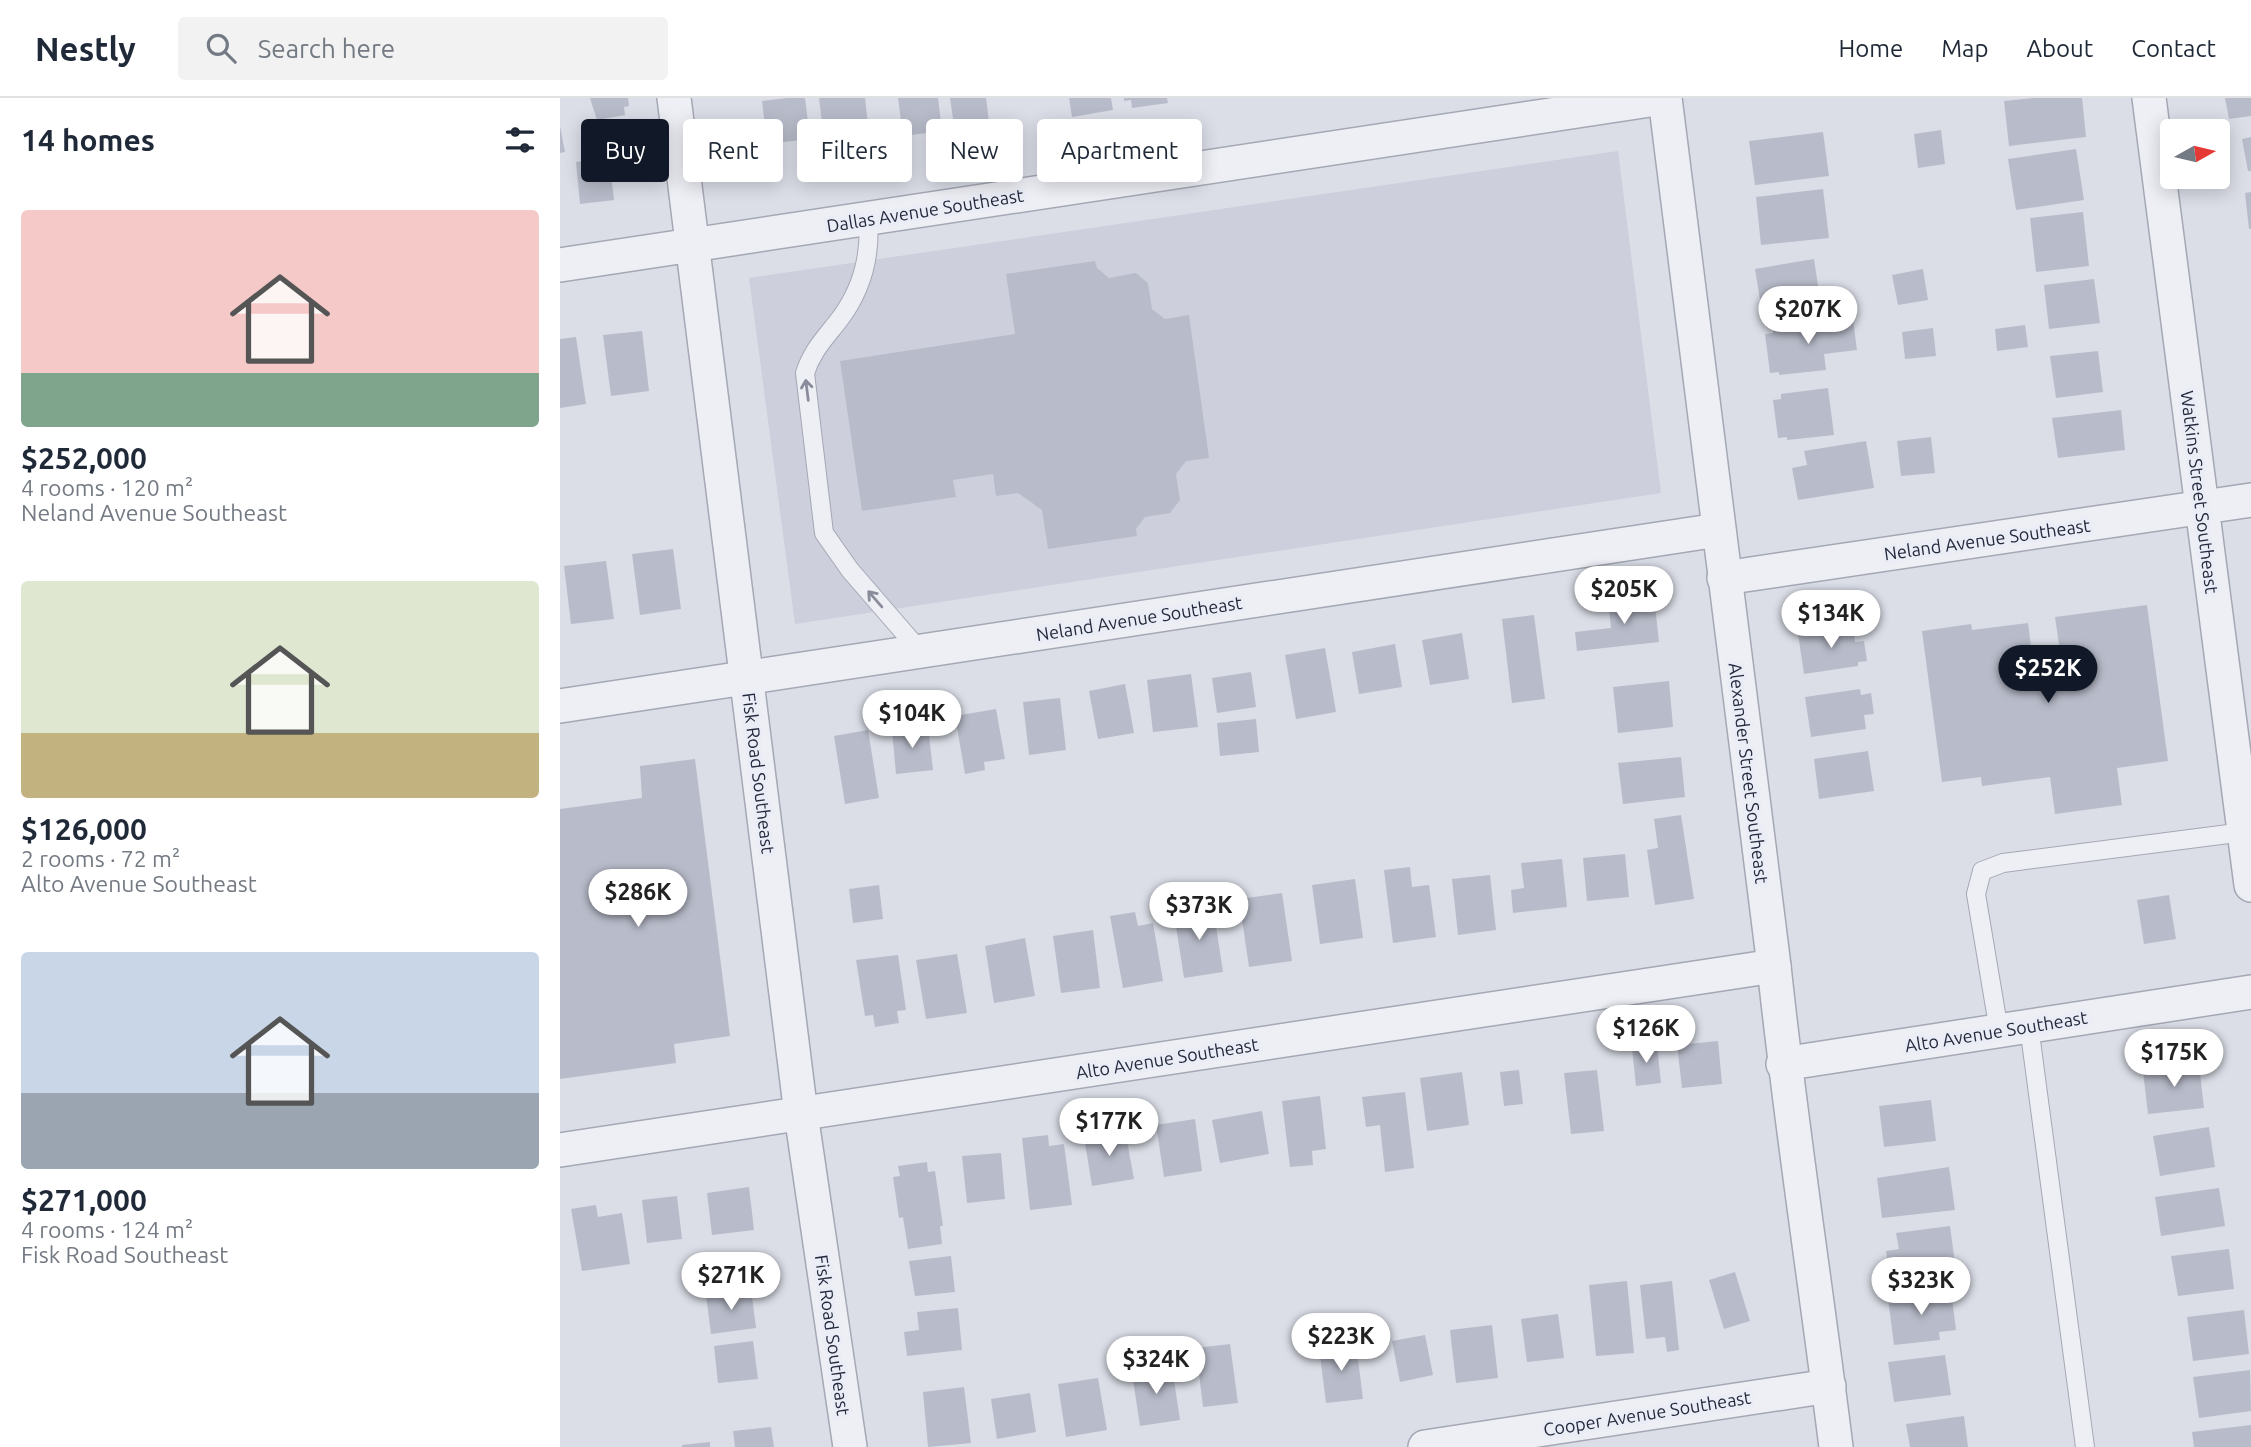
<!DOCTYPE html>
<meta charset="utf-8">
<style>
:root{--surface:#fff;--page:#f2f2f3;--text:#1f2937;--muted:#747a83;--line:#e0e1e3;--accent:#111827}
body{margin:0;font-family:Ubuntu,sans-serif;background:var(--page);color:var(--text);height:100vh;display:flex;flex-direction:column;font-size:26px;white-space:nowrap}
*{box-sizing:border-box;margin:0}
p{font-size:23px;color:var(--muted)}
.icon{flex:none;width:38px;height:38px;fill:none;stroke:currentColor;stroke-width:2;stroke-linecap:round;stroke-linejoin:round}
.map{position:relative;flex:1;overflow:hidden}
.side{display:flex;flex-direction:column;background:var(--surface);width:560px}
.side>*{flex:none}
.banner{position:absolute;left:21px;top:21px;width:665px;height:63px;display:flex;gap:14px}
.needle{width:46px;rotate:82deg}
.fabs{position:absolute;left:1600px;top:21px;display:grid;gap:14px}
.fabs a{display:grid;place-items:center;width:70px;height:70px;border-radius:7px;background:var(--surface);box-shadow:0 4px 18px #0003;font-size:35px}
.price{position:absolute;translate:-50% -60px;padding:0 16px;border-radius:24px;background:#fff;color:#222;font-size:23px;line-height:46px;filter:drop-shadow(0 2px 4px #0008)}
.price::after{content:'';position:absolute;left:50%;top:42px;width:21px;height:16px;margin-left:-10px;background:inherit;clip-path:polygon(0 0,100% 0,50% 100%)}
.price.current{background:var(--accent);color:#fff}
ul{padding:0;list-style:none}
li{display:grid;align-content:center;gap:14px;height:371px;padding:0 21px}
li span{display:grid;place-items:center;height:217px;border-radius:7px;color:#555}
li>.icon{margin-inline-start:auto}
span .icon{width:126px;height:126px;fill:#fffc;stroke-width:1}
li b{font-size:30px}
h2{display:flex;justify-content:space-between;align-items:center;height:84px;padding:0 21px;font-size:30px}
.chip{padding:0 24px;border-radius:7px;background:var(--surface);box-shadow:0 4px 18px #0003;font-size:24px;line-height:63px}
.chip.current{background:var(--accent);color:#fff}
header{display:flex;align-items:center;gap:42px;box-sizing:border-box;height:98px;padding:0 35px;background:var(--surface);border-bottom:2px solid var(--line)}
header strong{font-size:33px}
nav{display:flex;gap:38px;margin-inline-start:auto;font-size:24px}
.search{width:490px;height:63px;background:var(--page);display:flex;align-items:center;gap:18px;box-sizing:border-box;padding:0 24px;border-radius:7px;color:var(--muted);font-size:26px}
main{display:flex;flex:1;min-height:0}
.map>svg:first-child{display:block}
.built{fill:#cdd0dc}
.building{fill:#b8bcca}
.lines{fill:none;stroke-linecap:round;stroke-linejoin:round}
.lane-casing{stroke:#a4a8b4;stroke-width:20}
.street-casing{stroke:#a4a8b4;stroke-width:36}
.lane{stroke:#eeeff5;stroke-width:18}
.street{stroke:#eeeff5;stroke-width:33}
.oneway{stroke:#898c9a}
.labels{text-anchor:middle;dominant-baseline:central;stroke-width:7;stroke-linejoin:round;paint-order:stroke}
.street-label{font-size:18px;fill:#24293e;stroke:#eaedf5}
</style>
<header>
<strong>Nestly</strong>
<div class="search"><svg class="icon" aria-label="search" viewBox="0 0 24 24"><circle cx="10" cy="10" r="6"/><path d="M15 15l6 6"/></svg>Search here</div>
<nav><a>Home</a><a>Map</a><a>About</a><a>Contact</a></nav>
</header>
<main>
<section class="side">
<h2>14 homes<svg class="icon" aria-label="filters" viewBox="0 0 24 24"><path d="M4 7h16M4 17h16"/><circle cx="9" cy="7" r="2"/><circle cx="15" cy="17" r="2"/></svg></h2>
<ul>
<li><span style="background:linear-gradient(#f6c9c9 75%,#7fa58c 0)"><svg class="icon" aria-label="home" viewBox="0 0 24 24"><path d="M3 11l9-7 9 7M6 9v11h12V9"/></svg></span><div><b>$252,000</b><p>4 rooms · 120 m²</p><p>Neland Avenue Southeast</p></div></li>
<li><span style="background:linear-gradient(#dfe7d0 70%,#c2b280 0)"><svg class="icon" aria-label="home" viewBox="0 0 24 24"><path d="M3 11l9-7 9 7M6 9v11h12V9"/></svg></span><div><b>$126,000</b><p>2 rooms · 72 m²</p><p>Alto Avenue Southeast</p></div></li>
<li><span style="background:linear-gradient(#c9d6e8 65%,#9aa5b1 0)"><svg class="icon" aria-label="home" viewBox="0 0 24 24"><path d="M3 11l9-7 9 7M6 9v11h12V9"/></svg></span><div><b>$271,000</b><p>4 rooms · 124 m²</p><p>Fisk Road Southeast</p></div></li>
</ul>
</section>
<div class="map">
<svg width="1691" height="1349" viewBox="0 0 1691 1349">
<rect width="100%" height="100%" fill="#dbdee7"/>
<path class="built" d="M 1058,53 L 1101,395 L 235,526 L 189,180 Z"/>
<g class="building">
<path d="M 30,0 L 68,0 L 69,8 L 64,9 L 65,17 L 37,22 Z"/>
<path d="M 227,0 L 245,0 L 250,41 L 207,46 L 202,3 Z"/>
<path d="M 259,0 L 305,0 L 310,44 L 265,49 Z"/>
<path d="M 338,0 L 378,0 L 382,33 L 343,38 Z"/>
<path d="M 390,0 L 426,0 L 429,24 L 394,28 Z"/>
<path d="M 509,0 L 551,0 L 553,12 L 512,19 Z"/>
<path d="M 564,0 L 607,0 L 608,5 L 572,10 L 571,2 L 564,3 Z"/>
<path d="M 1474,0 L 1522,0 L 1526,39 L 1449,48 L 1444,3 Z"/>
<path d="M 1665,0 L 1691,0 L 1691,18 L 1669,21 Z"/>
<path d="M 0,28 L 5,54 L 0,55 Z"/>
<path d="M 1381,32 L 1385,66 L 1358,70 L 1354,36 Z"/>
<path d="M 1263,34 L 1269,78 L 1195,87 L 1189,43 Z"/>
<path d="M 1691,39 L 1691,73 L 1688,73 L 1682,41 Z"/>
<path d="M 1516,51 L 1524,102 L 1456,112 L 1448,61 Z"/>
<path d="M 49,60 L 54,102 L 20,106 L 16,64 Z"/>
<path d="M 1263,91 L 1269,140 L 1201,147 L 1196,99 Z"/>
<path d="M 1691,94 L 1691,131 L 1689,131 L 1685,95 Z"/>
<path d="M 1523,114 L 1529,168 L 1476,174 L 1470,120 Z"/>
<path d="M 1254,161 L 1261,208 L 1202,214 L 1195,171 Z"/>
<path d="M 535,163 L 537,170 L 549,180 L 576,175 L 588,185 L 592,211 L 605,221 L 629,217 L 649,360 L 626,363 L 616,376 L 620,402 L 610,415 L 585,419 L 576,431 L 577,438 L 488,451 L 482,412 L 458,395 L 436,398 L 433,376 L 393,382 L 396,399 L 302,413 L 280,263 L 455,236 L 446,176 Z"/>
<path d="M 1363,171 L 1368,202 L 1338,207 L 1332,177 Z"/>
<path d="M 1534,181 L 1540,225 L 1489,231 L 1484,187 Z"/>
<path d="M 1293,222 L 1297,252 L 1264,256 L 1266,272 L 1219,277 L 1219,274 L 1210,275 L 1205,236 L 1213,235 L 1213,231 Z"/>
<path d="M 1465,227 L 1468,249 L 1437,253 L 1435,231 Z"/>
<path d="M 1373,230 L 1376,258 L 1345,261 L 1342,234 Z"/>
<path d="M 82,233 L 89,293 L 51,298 L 43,237 Z"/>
<path d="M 16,239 L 26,306 L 0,310 L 0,241 Z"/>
<path d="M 1538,253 L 1543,294 L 1496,300 L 1490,258 Z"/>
<path d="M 1268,290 L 1274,337 L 1227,342 L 1227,339 L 1218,340 L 1213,302 L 1221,301 L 1221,296 Z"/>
<path d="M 1561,312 L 1565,352 L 1498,360 L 1492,320 Z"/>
<path d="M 1371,339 L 1375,375 L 1341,378 L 1337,343 Z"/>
<path d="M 1306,343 L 1314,390 L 1238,402 L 1232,370 L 1247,367 L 1244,353 Z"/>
<path d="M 113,451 L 121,511 L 80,517 L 72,456 Z"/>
<path d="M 46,463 L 54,521 L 11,526 L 4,468 Z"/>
<path d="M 1094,498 L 1099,544 L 1017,553 L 1015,534 L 1051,530 L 1048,502 Z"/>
<path d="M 1587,507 L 1608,663 L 1557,670 L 1562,707 L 1495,716 L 1490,679 L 1422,688 L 1421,679 L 1382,684 L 1362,533 L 1411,526 L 1412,532 L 1468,525 L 1472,557 L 1500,553 L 1495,519 Z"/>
<path d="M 974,517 L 985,601 L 952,605 L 942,521 Z"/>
<path d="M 1293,528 L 1295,544 L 1304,543 L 1307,563 L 1298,564 L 1298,568 L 1244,576 L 1238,536 Z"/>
<path d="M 902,535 L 909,581 L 870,587 L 862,542 Z"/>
<path d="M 835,546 L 842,589 L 799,596 L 792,554 Z"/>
<path d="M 765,550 L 776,614 L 736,621 L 725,557 Z"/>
<path d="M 691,574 L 696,609 L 657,615 L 652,580 Z"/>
<path d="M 631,576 L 638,629 L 593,634 L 587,582 Z"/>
<path d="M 1109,583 L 1113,629 L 1058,635 L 1053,589 Z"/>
<path d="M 565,586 L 574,635 L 538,641 L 529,593 Z"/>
<path d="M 1300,591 L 1301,597 L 1311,595 L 1314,616 L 1304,617 L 1306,631 L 1251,639 L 1245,599 Z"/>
<path d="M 500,600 L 506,652 L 469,657 L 463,604 Z"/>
<path d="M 436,611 L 445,661 L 424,664 L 425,672 L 405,676 L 395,618 Z"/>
<path d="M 696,621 L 699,654 L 660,658 L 657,625 Z"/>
<path d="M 368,628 L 373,672 L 336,676 L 332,632 Z"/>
<path d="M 308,632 L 319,700 L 285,706 L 274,638 Z"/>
<path d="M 1308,653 L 1314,693 L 1259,701 L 1254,661 Z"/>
<path d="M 1121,659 L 1125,699 L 1063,706 L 1058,665 Z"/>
<path d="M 135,661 L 170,938 L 114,946 L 116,965 L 0,981 L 0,711 L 82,700 L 80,668 Z"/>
<path d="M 1121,717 L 1134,801 L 1095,807 L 1087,752 L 1098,750 L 1094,721 Z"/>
<path d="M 1065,756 L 1069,799 L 1027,803 L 1023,760 Z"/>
<path d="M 1002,761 L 1007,809 L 953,815 L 951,792 L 964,790 L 961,765 Z"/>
<path d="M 850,769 L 852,789 L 869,787 L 876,839 L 833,845 L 824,772 Z"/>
<path d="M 930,777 L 936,832 L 898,837 L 892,781 Z"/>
<path d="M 795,781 L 803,840 L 760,846 L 752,787 Z"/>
<path d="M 319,787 L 323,821 L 293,825 L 289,791 Z"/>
<path d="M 722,795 L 732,863 L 689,869 L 679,801 Z"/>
<path d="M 1609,797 L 1616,841 L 1584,846 L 1577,802 Z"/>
<path d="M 653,808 L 663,874 L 624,880 L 614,815 Z"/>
<path d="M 575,814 L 578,828 L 593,825 L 603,883 L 563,890 L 550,818 Z"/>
<path d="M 533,832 L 540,890 L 501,895 L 493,838 Z"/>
<path d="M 465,840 L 475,898 L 434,905 L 425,848 Z"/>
<path d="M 397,856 L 407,915 L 366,921 L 356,862 Z"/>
<path d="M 338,857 L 346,912 L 337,913 L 339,925 L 315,929 L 313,917 L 305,918 L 296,862 Z"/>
<path d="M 1158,943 L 1162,986 L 1122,990 L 1117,947 Z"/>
<path d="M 1097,947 L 1101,985 L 1076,988 L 1072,950 Z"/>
<path d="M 1639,966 L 1644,1010 L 1588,1016 L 1583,973 Z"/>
<path d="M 959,972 L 963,1006 L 944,1008 L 940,974 Z"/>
<path d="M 1037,972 L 1044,1033 L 1011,1036 L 1004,975 Z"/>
<path d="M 902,974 L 909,1027 L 867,1033 L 860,980 Z"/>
<path d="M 845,994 L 854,1070 L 825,1074 L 820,1027 L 806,1029 L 802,999 Z"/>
<path d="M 760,998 L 766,1051 L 752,1053 L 753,1067 L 730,1069 L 722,1003 Z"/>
<path d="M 1371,1002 L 1376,1043 L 1324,1049 L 1319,1008 Z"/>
<path d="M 702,1013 L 709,1056 L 660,1065 L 652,1022 Z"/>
<path d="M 635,1021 L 642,1073 L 604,1079 L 596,1027 Z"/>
<path d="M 1649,1029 L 1655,1069 L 1600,1078 L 1593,1038 Z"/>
<path d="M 565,1032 L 574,1081 L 532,1088 L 524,1039 Z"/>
<path d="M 488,1037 L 489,1048 L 504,1046 L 512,1107 L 470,1112 L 462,1040 Z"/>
<path d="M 441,1055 L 445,1101 L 407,1105 L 402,1058 Z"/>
<path d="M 367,1064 L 368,1074 L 375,1073 L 383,1128 L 380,1128 L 382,1146 L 348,1151 L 343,1119 L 339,1120 L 333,1079 L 340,1078 L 338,1068 Z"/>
<path d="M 1389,1069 L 1395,1112 L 1322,1120 L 1317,1080 Z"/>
<path d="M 189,1089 L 194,1132 L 152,1137 L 147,1095 Z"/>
<path d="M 1659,1090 L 1665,1128 L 1601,1138 L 1595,1099 Z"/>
<path d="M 117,1098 L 122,1141 L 87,1145 L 82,1102 Z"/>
<path d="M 36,1107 L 38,1119 L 62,1115 L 70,1166 L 22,1173 L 11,1111 Z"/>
<path d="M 1390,1128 L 1396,1173 L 1330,1181 L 1326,1153 L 1339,1151 L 1336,1135 Z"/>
<path d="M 1669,1151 L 1674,1191 L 1618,1198 L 1611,1158 Z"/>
<path d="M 391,1158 L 395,1194 L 355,1198 L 349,1163 Z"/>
<path d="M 1175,1174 L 1190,1223 L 1164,1231 L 1149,1182 Z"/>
<path d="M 1067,1183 L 1074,1255 L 1036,1258 L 1029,1187 Z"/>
<path d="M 1112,1183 L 1119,1252 L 1107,1254 L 1105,1239 L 1086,1241 L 1080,1187 Z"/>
<path d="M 191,1191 L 196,1230 L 151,1236 L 146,1197 Z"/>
<path d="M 1391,1192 L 1396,1232 L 1379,1234 L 1380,1242 L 1334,1247 L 1328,1200 Z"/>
<path d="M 398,1210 L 402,1252 L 347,1258 L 344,1234 L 359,1232 L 357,1214 Z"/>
<path d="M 1684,1212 L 1689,1256 L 1633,1263 L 1627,1219 Z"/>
<path d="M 998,1216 L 1004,1260 L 967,1264 L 961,1221 Z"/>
<path d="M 932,1227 L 938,1280 L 896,1285 L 890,1232 Z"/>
<path d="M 865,1237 L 873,1277 L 840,1284 L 832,1243 Z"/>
<path d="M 193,1243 L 198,1281 L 158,1285 L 154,1248 Z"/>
<path d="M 796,1245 L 803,1301 L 766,1305 L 759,1249 Z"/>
<path d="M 670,1246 L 678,1305 L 643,1309 L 636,1250 Z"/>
<path d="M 1385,1257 L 1391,1297 L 1334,1304 L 1328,1264 Z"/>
<path d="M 612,1269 L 620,1322 L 580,1328 L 572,1275 Z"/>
<path d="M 1690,1272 L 1691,1313 L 1639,1320 L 1633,1279 Z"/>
<path d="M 538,1280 L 547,1332 L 506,1339 L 498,1286 Z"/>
<path d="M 404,1289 L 411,1345 L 368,1349 L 363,1294 Z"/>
<path d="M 470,1295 L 476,1334 L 437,1341 L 431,1301 Z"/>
<path d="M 1404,1318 L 1408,1349 L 1350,1349 L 1346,1326 Z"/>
<path d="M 1691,1327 L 1691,1349 L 1634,1349 L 1632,1334 Z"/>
<path d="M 211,1329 L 214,1349 L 175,1349 L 173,1333 Z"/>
<path d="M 150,1344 L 150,1349 L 122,1349 L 122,1347 Z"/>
</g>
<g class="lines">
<g class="lane-casing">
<g id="lane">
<path d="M 308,120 C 311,157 302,192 279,222 C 265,240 252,253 245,275 L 264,435 L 290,472 L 360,553"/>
<path d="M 1469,928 L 1525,1349"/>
<path d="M 1439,933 L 1416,796 L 1422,773 L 1443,765 L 1684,734"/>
</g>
</g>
<g class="street-casing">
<g id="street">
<path d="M 114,0 L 241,1016 L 290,1349"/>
<path d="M 1105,0 L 1214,868 C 1231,1029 1256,1188 1276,1349"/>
<path d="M 1589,0 L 1691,787"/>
<path d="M 0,167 L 1103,0"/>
<path d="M 1164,480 L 1691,402"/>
<path d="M 0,608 L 1158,432"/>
<path d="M 1223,966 L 1691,894"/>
<path d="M 0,1052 L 1214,868"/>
<path d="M 865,1349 L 1269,1288"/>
</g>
</g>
<use href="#lane" class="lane"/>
<use href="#street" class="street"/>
</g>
<defs><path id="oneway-shaft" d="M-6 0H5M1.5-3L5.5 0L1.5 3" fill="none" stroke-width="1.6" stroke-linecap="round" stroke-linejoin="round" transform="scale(1.75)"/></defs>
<g class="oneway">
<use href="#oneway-shaft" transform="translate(247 292) rotate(-97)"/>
<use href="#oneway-shaft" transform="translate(315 501) rotate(-131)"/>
</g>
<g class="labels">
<g class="street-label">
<text transform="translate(365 112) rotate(-9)">Dallas Avenue Southeast</text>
<text transform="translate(1640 394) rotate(83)">Watkins Street Southeast</text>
<text transform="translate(1427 441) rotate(-8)">Neland Avenue Southeast</text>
<text transform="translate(579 520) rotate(-9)">Neland Avenue Southeast</text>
<text transform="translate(199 675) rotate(83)">Fisk Road Southeast</text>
<text transform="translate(1189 675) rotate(83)">Alexander Street Southeast</text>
<text transform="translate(1436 933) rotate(-9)">Alto Avenue Southeast</text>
<text transform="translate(607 960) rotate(-9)">Alto Avenue Southeast</text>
<text transform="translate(273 1237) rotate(82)">Fisk Road Southeast</text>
<text transform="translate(1087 1315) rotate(-9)">Cooper Avenue Southeast</text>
</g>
</g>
</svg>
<div class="fabs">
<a><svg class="needle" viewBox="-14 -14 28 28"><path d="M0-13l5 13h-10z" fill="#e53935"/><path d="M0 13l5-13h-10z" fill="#747a83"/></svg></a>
</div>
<b class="price" style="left:1248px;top:248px">$207K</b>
<b class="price" style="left:1064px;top:528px">$205K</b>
<b class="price" style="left:1271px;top:552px">$134K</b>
<b class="price current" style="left:1488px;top:607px">$252K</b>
<b class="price" style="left:352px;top:652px">$104K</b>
<b class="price" style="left:78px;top:831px">$286K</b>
<b class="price" style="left:639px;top:844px">$373K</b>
<b class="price" style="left:1086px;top:967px">$126K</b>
<b class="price" style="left:1614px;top:991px">$175K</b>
<b class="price" style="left:549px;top:1060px">$177K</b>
<b class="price" style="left:171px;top:1214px">$271K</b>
<b class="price" style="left:1361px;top:1219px">$323K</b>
<b class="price" style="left:781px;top:1275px">$223K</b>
<b class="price" style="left:596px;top:1298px">$324K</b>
<div class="banner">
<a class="chip current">Buy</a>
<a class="chip">Rent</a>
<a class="chip">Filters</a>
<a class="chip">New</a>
<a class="chip">Apartment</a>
</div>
</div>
</main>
